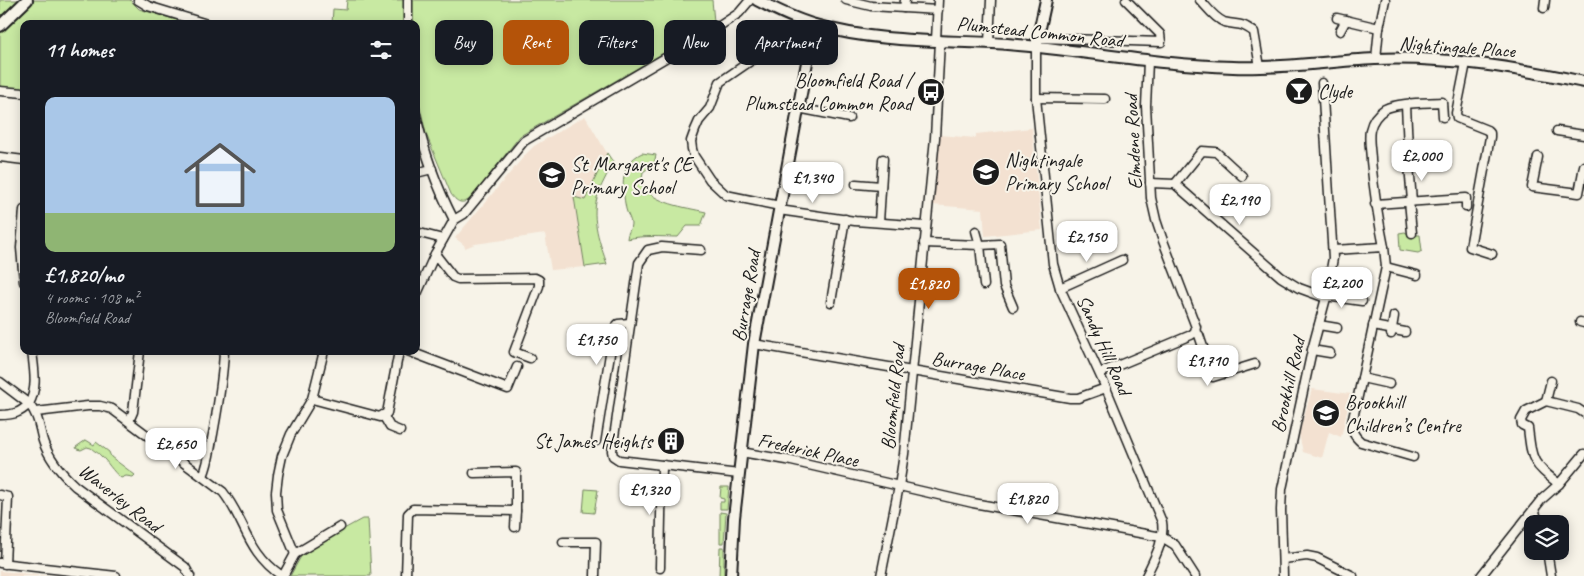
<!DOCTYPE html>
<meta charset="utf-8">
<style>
:root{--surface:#171b24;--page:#242831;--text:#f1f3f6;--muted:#9ea1a6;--accent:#b45309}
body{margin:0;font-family:Caveat,sans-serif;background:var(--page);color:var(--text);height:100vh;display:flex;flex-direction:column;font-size:19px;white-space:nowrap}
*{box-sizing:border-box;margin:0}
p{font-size:16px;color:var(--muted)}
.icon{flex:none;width:28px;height:28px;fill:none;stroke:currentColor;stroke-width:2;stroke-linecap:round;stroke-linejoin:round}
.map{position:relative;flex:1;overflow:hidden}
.drawer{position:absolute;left:20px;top:20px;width:400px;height:335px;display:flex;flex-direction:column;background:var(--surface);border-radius:10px;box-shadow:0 2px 12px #0003}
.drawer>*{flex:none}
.top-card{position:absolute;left:435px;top:20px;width:475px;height:45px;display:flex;gap:10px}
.fabs{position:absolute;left:1524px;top:515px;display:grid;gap:10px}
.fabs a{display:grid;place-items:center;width:45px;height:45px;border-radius:10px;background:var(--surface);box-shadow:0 2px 12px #0003;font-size:25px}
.price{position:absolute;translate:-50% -42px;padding:0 11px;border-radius:10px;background:#fff;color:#222;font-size:16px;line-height:32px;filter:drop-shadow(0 1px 2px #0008)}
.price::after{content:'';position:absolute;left:50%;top:30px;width:15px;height:11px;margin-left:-8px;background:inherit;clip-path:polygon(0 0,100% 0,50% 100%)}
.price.on{background:var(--accent);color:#fff}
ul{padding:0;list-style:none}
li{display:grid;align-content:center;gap:10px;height:265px;padding:0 25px}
li span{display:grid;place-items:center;height:155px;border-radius:10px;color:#555}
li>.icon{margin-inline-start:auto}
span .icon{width:90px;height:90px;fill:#fffc;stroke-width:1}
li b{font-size:21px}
h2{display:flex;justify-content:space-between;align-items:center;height:60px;padding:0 25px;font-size:21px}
.chip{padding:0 18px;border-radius:10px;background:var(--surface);box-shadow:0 2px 12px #0003;font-size:18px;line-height:45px}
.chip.on{background:var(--accent);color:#fff}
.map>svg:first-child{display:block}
.built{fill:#f3e1d1}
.green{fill:#c8e9a2;stroke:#72825f}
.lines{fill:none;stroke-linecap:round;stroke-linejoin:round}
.minor-casing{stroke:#1c1c1c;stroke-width:11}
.tertiary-casing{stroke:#1c1c1c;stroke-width:14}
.minor{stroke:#f7f3e8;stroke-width:8}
.tertiary{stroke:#f7f3e8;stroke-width:10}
.labels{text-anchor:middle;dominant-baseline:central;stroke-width:4;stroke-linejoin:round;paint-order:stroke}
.street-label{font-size:20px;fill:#1c1c1c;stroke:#f7f3e8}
.poi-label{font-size:20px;fill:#1c1c1c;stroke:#f7f3e8;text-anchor:start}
</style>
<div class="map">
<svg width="1584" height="576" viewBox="0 0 1584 576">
<rect width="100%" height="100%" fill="#f7f3e8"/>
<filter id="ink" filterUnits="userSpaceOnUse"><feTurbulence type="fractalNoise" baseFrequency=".02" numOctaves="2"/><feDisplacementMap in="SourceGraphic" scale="10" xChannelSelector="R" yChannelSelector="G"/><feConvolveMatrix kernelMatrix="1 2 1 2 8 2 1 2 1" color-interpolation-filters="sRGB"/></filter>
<g filter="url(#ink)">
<g class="built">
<path d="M 585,116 L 607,153 L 585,201 L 574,197 L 574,200 L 585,267 L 551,270 L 545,234 L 475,244 L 465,248 L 464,245 L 455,238 L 526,154 L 534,146 Z"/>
<path d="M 1032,128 L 1042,230 L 985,236 L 983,209 L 932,205 L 939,135 L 976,138 L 976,134 Z"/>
<path d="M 1312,389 L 1351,394 L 1341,437 L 1329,432 L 1322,458 L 1303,452 L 1299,434 Z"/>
<path d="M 0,571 L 48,576 L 0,576 Z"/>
</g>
<g class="green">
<path d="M 0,0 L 130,0 L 139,9 L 191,24 L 24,24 L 24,90 L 0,87 Z"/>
<path d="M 347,0 L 712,0 L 714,22 L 707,28 L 520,136 L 473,196 C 464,205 458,204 451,194 L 426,134 L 416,89 L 416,24 L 332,24 L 333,9 L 346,10 Z"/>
<path d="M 607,153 L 613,162 C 608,174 600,186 597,198 C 591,219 600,244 607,264 L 585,267 L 574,197 L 585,200 Z"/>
<path d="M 642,153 L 656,155 L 654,164 L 643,172 L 641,185 C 655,204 684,207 706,212 L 701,226 L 687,226 L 678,237 C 661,237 644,235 627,239 C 627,233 631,230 631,224 C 631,219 627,214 626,209 C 622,187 619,164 642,153 Z"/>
<path d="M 1405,232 L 1410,235 L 1420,235 L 1422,251 L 1418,253 L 1400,250 L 1399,233 Z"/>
<path d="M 86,440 L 94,445 L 96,442 L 109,452 L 111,457 L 135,475 L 133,477 L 126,476 L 121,478 C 112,471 108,462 101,456 C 98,452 95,452 91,448 L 87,447 L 81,450 L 77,449 L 76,447 Z"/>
<path d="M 721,487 L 729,487 L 727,509 L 720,509 L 720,502 L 724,502 L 724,499 L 720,498 Z"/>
<path d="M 585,489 L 598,490 L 594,513 L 583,512 Z"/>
<path d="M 720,512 L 726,513 L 724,543 L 720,543 Z"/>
<path d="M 362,519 L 368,519 L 371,576 L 290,576 L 304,551 Z"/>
<path d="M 720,547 L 724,547 L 724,576 L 719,576 Z"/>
</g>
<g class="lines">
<g class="minor-casing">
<g id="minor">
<path d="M 138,0 L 148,6 L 207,24"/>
<path d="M 846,0 L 871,6 L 904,8"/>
<path d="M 905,0 L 904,8 L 938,10"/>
<path d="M 1200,0 C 1207,7 1214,18 1224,22 C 1239,26 1239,21 1254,32 L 1260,67"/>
<path d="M 1544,8 L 1545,0"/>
<path d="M 1337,18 L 1379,28"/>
<path d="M 408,24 L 408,0"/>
<path d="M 1340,31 L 1346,20"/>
<path d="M 1038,38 L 1161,42 L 1160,34 L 1126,0"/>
<path d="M 936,40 L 938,0"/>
<path d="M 989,43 L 991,0"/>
<path d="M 1036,46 L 1036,98 L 1053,264 L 1060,288 L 1106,388 L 1162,522 C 1165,541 1154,559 1146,576"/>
<path d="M 1376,59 L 1379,28 L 1385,0"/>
<path d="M 752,60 L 720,82 L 710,108 L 699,121 L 695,130 L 691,141 L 692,149 L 694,156 L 710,180 L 726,195 L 780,206"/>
<path d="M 1148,61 L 1146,106 L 1151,198 L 1156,220 L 1162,238 L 1196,327 L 1195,332 L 1199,335 L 1213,377 L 1255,364"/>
<path d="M 1466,63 L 1456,113 L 1457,118 L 1487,130 L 1490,133 L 1490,137 L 1470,247 L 1492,254"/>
<path d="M 0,91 L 24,93"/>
<path d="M 1036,98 L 1105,99"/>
<path d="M 1406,105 L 1408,149"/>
<path d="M 798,108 L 849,118"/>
<path d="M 416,115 C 424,152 437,187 454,220"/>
<path d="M 1557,131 L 1584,135"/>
<path d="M 0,157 L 24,160"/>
<path d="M 1538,157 L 1532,187 L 1579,193 L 1584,166"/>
<path d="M 1409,165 L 1412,201"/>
<path d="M 416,173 L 432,169"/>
<path d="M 1150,183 L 1175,184 L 1281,277 L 1299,288 L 1326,298"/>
<path d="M 856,184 L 881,186"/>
<path d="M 1175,184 L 1202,151 L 1216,152 L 1242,176"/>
<path d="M 1409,201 L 1412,233"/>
<path d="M 1375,204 L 1466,198 L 1466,207"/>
<path d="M 24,210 L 21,248 L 24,282"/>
<path d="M 779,210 L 855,221 L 925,226"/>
<path d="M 879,222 L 883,159"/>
<path d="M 416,232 L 443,239"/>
<path d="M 924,243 L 980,245 L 976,231"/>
<path d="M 1384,247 C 1378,218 1374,190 1371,161 C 1371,151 1368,140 1370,130 C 1372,121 1377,114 1385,109 C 1398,102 1426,103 1442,102 L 1443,117"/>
<path d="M 701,250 L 662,247 L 648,250 L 639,263 L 612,451 L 613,456 L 619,460 L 739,474"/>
<path d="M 1333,250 L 1384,247 L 1386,267 L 1362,378 L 1389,384"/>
<path d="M 435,254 L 453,277 L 458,279 L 535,278 L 539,280 L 539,286 L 514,352 L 530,358"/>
<path d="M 1386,267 L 1417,275"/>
<path d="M 984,285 L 980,245 L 1000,244 L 1004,286 L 1013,307"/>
<path d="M 1060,288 L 1122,260"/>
<path d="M 416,296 L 435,254 L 454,220 L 464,214 L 524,141 L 718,27 L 739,13 L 750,0"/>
<path d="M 1326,296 L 1362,301"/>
<path d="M 831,302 L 845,219"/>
<path d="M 1580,322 L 1584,323"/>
<path d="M 1319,325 L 1337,328"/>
<path d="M 1373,326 L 1405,332"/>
<path d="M 1391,334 L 1394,316"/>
<path d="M 754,344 L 1070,398 L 1078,398 L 1106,388"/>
<path d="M 1312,350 L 1330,353"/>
<path d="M 32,351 C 34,370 38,387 29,404 C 39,416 39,427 43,441 C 49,459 61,473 75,486 L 185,567 L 190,576"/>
<path d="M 408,351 L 508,389 L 517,367"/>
<path d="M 1100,373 L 1191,335 L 1195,332"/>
<path d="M 1362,378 L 1352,423 C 1352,432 1354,436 1361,442 L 1413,457"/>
<path d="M 0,382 L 29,404 C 20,413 13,415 0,415"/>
<path d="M 312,399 L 380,417 L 387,413 L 399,351"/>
<path d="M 1546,401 L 1551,381"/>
<path d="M 36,412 L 88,406 L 100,406 L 112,409 L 223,492 C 247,523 246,551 282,576"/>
<path d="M 383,415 L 390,427 L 400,431"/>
<path d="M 129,421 L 133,412 L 140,351"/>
<path d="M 596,441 L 614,329 L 618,324 L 630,323"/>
<path d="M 741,452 L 787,460 L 973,503 L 1162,537 L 1175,545 L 1195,576"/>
<path d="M 203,476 C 209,463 210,448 213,434 C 218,406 223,379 224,351"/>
<path d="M 1559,484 C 1532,463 1532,462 1528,428 L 1522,425 L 1521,420 L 1526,411 L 1546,401 L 1578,409 L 1584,413"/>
<path d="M 0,495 L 8,497 L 5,564"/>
<path d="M 1534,509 L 1539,524"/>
<path d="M 515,527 L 516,511"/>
<path d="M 563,542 L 596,542 L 595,576"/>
<path d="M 1547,551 L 1551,576"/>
<path d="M 295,554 L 277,510 L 276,492 L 278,475 L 282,456 L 291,434 L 312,399 L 324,351"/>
<path d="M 1283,559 L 1307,556 L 1317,558 L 1353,576"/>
<path d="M 0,563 L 116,576"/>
<path d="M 660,568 L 662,465"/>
<path d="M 283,576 L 295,554 L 340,527"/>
<path d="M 406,576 L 408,514 L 413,509 L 516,511 L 516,472 L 474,473"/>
<path d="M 881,576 L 899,486 L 904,454 L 935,138 L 940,41"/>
<path d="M 1283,576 L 1281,510 L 1282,489 L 1312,350 L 1326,298 L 1333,258 L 1322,83"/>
<path d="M 1481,576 L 1541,500 L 1559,484 L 1584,454"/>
</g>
</g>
<g class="tertiary-casing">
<g id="tertiary">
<path d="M 757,0 C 776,10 794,19 815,25 C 877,43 943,40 1007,44 C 1082,50 1157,65 1233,67 C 1280,69 1328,61 1375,59 C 1446,56 1516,68 1584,82"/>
<path d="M 0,26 L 27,0"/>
<path d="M 1036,46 L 1046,0"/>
<path d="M 731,576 L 734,518 L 754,344 L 814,25"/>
</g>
</g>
<use href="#minor" class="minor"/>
<use href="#tertiary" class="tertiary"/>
</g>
</g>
<defs>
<g id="bar-disc" transform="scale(1.4375)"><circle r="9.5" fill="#1c1c1c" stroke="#f7f3e8"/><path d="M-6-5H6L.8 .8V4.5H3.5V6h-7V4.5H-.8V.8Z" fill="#fff"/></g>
<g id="bus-disc" transform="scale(1.4375)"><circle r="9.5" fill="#1c1c1c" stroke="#f7f3e8"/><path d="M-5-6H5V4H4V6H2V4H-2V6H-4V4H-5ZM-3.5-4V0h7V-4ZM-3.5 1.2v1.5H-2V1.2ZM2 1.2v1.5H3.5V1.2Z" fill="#fff"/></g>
<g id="school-disc" transform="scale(1.4375)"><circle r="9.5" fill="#1c1c1c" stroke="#f7f3e8"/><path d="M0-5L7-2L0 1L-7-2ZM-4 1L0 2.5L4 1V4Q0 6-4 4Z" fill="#fff"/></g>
<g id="building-disc" transform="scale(1.4375)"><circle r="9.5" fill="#1c1c1c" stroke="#f7f3e8"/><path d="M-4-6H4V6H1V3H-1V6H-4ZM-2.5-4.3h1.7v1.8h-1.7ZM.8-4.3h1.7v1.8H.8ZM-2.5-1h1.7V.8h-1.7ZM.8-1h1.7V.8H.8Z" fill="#fff"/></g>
</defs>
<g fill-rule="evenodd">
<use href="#bar-disc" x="1299" y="91"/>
<use href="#bus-disc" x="931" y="92"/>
<use href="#school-disc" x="986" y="172"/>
<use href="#school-disc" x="552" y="175"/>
<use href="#school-disc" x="1326" y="413"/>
<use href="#building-disc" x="671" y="441"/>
</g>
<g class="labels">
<g class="street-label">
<text transform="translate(1040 32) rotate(6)">Plumstead Common Road</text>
<text transform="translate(1457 47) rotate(4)">Nightingale Place</text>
<text transform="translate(1133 142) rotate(-93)">Elmdene Road</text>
<text transform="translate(746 296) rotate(-80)">Burrage Road</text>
<text transform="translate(1104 345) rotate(66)">Sandy Hill Road</text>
<text transform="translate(978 366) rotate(10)">Burrage Place</text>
<text transform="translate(1288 385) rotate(-77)">Brookhill Road</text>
<text transform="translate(893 397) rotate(-84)">Bloomfield Road</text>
<text transform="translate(808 450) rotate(12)">Frederick Place</text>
<text transform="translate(120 498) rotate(38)">Waverley Road</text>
</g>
<g class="poi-label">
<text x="912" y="80" text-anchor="end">Bloomfield Road /<tspan x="912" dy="23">Plumstead Common Road</tspan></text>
<text x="1318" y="91">Clyde</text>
<text x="1005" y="160">Nightingale<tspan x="1005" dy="23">Primary School</tspan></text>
<text x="571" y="164">St Margaret's CE<tspan x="571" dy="23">Primary School</tspan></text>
<text x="1345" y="402">Brookhill<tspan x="1345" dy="23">Children’s Centre</tspan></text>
<text x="652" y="441" text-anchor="end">St James Heights</text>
</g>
</g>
</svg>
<div class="fabs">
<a><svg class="icon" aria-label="layers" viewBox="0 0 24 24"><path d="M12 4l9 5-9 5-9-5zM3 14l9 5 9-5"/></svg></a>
</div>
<b class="price" style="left:1422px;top:182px">£2,000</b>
<b class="price" style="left:813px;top:204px">£1,340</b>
<b class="price" style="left:1240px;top:226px">£2,190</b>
<b class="price" style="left:1087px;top:263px">£2,150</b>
<b class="price" style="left:1342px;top:309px">£2,200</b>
<b class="price on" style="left:929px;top:310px">£1,820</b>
<b class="price" style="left:597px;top:366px">£1,750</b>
<b class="price" style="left:1208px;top:387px">£1,710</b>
<b class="price" style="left:176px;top:470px">£2,650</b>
<b class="price" style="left:650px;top:516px">£1,320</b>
<b class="price" style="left:1028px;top:525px">£1,820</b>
<div class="top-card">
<a class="chip">Buy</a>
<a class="chip on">Rent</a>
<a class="chip">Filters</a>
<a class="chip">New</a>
<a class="chip">Apartment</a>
</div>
<section class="drawer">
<h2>11 homes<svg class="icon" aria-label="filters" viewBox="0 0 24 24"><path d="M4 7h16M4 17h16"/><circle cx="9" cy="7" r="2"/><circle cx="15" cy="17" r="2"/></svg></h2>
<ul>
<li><span style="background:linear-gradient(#a9c7e8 75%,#8fb573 0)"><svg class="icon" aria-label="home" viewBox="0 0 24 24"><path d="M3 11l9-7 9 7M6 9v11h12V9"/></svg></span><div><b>£1,820/mo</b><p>4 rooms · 108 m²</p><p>Bloomfield Road</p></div></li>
</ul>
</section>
</div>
